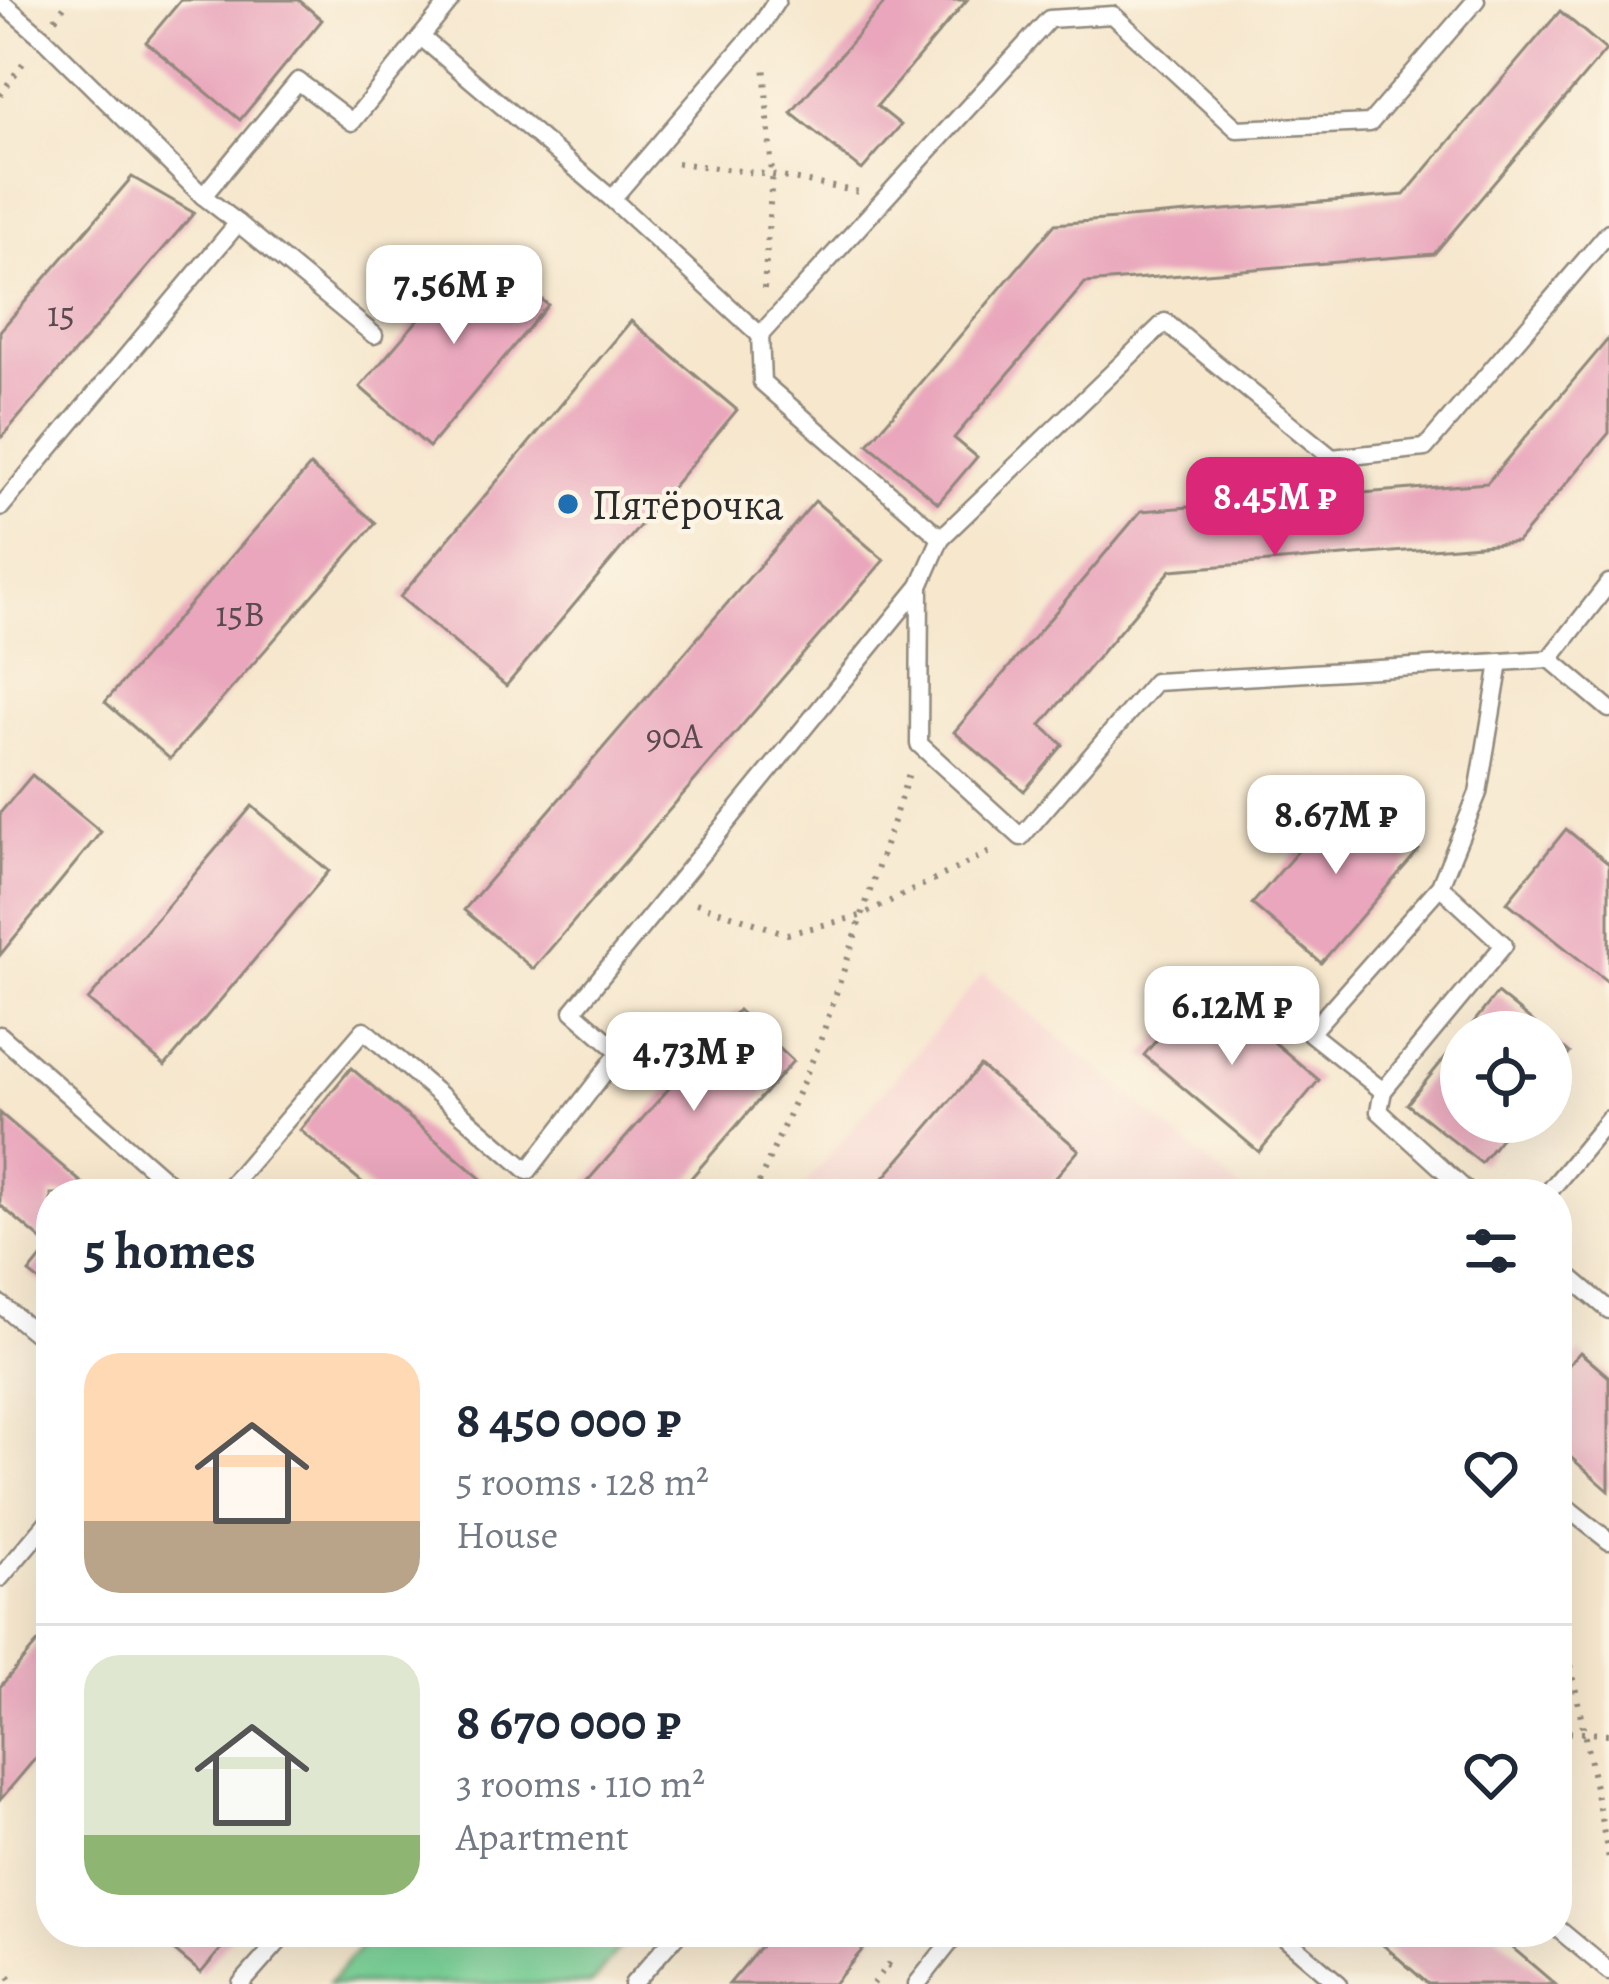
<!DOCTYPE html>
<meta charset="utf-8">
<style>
:root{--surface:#fff;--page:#f6f6f7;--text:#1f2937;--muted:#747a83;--line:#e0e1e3;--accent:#db2777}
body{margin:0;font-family:Alegreya,serif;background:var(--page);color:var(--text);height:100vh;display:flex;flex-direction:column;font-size:45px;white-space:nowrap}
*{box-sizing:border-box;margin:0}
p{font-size:39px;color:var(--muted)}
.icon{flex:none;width:66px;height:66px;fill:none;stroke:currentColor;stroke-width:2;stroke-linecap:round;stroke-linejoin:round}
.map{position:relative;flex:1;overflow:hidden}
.panel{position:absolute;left:36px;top:1179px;width:1536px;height:768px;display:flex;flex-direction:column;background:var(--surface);border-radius:48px;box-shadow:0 12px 48px #0002}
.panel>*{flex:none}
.controls{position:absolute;left:1440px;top:1011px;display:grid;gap:24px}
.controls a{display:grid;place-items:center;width:132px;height:132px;border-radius:50%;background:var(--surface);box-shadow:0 12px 48px #0002;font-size:60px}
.price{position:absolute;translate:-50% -102px;padding:0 27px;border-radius:24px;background:#fff;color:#222;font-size:39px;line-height:78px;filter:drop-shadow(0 3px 6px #0008)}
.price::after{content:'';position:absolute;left:50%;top:72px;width:36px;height:27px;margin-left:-18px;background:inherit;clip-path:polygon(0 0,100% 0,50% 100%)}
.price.current{background:var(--accent);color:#fff}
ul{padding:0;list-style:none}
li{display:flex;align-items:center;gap:36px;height:300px;padding:0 48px}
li+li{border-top:3px solid var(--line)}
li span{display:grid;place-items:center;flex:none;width:336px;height:240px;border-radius:36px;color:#555}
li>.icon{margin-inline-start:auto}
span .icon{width:144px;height:144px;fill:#fffc;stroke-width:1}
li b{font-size:51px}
h2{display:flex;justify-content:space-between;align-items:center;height:144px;padding:0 48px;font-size:51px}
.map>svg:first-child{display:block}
.built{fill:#f7d0cf}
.green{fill:#7bd399;stroke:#537f62;stroke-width:3}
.building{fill:#e9a6bc}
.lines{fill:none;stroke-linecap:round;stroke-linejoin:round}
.lane-casing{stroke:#90897c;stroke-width:21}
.path{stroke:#90897c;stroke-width:6;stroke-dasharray:3 9;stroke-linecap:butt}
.lane{stroke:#fff;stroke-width:16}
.poi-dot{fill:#1f6fb2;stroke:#fcf5e5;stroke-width:4.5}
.labels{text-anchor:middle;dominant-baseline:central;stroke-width:9;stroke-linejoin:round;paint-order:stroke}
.number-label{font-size:36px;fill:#5a4a4f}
.poi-label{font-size:42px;fill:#2b2b2b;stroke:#fcf5e5;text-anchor:start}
</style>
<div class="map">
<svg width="1609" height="1984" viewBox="0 0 1609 1984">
<rect width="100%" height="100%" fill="#fcf5e5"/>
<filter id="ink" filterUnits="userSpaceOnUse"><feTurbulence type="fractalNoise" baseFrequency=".00833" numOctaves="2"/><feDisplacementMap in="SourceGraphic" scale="24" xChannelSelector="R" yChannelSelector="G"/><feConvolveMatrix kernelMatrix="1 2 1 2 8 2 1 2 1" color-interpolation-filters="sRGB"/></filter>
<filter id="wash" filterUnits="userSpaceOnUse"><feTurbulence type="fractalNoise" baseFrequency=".004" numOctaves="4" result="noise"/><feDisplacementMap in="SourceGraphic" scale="48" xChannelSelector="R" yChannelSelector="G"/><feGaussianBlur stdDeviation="2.7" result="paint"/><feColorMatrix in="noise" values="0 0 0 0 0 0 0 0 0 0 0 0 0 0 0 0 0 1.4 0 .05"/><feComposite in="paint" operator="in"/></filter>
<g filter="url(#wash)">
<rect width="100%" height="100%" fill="#f6e7cd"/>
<path class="built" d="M 983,973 L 1246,1194 L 797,1194 Z"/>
<path class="green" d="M 373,1932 L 632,1932 L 591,1984 L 328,1984 Z"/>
<g id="blocks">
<g class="building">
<path d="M 181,0 L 299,0 L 322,20 L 240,120 L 146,42 Z"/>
<path d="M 887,0 L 967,0 L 877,106 L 901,125 L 862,170 L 791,113 Z"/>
<path d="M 1560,11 L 1606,50 L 1434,254 L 1085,283 L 954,438 L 977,457 L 938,503 L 868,444 L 1055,224 L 1404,195 Z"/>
<path d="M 132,177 L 194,213 L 0,439 L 0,331 Z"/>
<path d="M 480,248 L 548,305 L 429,447 L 360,387 Z"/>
<path d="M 631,321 L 737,410 L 506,686 L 400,597 Z"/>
<path d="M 1609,338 L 1609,433 L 1517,542 L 1171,570 L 1041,725 L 1063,745 L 1024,791 L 954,732 L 1141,511 L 1487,483 Z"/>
<path d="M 310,466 L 376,523 L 170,759 L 105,702 Z"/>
<path d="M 815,501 L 884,560 L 533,969 L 464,910 Z"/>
<path d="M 32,775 L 101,832 L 0,955 L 0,813 Z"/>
<path d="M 1351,790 L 1419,850 L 1321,963 L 1252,904 Z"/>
<path d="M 252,806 L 329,871 L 165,1066 L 88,1000 Z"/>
<path d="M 1566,829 L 1609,864 L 1609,983 L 1507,902 Z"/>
<path d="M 1204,983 L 1319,1080 L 1259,1152 L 1144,1055 Z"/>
<path d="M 1497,993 L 1545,1032 L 1466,1032 Z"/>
<path d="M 738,1010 L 793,1061 L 677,1194 L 576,1194 Z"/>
<path d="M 1551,1037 L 1570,1053 L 1551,1077 Z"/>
<path d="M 1461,1038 L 1461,1122 L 1514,1122 L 1481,1163 L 1407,1104 Z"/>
<path d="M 980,1066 L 1079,1150 L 1041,1194 L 870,1194 Z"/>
<path d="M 351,1068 L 499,1194 L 376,1194 L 300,1130 Z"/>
<path d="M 0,1113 L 95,1194 L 51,1194 L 51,1290 L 29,1273 L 50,1247 L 0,1205 Z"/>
<path d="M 1580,1352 L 1609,1377 L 1609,1491 L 1557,1445 L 1557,1378 Z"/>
<path d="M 51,1627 L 51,1740 L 0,1800 L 0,1687 Z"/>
<path d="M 152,1932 L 235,1932 L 201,1973 Z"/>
<path d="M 773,1932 L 877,1932 L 834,1984 L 729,1984 Z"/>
<path d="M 1368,1932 L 1494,1932 L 1555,1984 L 1428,1984 Z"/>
</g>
</g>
</g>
<g filter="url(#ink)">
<use href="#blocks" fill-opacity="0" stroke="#90897c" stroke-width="3"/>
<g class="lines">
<g class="lane-casing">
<g id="lane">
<path d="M 0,1 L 42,37 L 203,196 L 298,81 L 352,122 L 451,0"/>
<path d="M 421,37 L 612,199 L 760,335 L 1049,19 L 1113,15 L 1237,129 L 1370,123 L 1476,0"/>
<path d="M 612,199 L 761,25 L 777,0"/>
<path d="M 238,223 L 374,335"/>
<path d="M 760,335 L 762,382 L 941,538"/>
<path d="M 0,508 L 238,223 L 203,196"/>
<path d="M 1609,583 L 1550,659 L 1609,709"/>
<path d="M 920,586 L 919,744 L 1021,837 L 1155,682 L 1550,659"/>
<path d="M 1440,886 L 1504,945 L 1383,1091 L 1310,1033 L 1440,886 L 1478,793 L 1500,663"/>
<path d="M 0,1035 L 181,1194"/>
<path d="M 1383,1091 L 1379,1111 L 1470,1194"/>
<path d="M 223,1194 L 364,1030 L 528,1171 L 620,1052 L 573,1011 L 920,586 L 941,538 L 1165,322 L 1332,458 L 1425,448 L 1609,232"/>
<path d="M 1547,1194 L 1609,1119"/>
<path d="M 1557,1266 L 1609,1310"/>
<path d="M 0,1304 L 51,1346"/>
<path d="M 1557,1500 L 1609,1541"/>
<path d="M 0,1578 L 51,1518"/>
<path d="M 1557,1928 L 1609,1971"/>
<path d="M 1278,1932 L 1339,1984"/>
<path d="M 241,1984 L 287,1932"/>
<path d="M 633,1984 L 679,1932"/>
<path d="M 917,1984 L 958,1932"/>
</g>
</g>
<g class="path">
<path d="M 55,19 L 69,0"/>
<path d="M 0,95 L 26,59"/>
<path d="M 677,163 L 772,175 L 859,192"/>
<path d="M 764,289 L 772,175 L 764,63"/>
<path d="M 696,903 L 787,934 L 860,916 L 996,849"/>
<path d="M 754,1194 L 819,1045 L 910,770"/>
<path d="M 1557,1595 L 1609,1859"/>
<path d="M 1557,1732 L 1609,1734"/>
<path d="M 0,1968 L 17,1984"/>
<path d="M 873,1984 L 888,1965 L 896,1971"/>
</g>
<use href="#lane" class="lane"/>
</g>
</g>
<circle class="poi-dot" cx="568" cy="504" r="12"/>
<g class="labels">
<g class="number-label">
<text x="61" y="313">15</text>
<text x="240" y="613">15В</text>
<text x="674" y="735">90А</text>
</g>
<g class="poi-label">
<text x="592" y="504">Пятёрочка</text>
</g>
</g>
</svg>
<div class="controls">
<a><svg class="icon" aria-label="locate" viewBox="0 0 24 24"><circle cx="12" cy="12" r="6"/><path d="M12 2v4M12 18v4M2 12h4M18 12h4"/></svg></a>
</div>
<b class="price" style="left:454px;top:347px">7.56M ₽</b>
<b class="price current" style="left:1275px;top:559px">8.45M ₽</b>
<b class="price" style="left:1336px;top:877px">8.67M ₽</b>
<b class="price" style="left:1232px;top:1068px">6.12M ₽</b>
<b class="price" style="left:694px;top:1114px">4.73M ₽</b>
<section class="panel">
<h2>5 homes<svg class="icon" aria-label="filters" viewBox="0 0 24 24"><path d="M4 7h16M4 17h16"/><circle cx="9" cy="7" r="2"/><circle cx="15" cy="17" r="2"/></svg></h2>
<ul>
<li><span style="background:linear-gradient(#ffd9b3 70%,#b9a48a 0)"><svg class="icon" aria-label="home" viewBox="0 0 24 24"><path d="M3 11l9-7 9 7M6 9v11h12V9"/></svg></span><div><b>8 450 000 ₽</b><p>5 rooms · 128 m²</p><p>House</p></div><svg class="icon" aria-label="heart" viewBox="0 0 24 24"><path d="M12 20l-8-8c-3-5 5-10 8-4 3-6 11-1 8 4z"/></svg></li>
<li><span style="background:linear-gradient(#dfe7d0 75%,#8fb573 0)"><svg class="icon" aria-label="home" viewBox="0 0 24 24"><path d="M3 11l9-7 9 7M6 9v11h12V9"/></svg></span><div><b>8 670 000 ₽</b><p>3 rooms · 110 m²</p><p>Apartment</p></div><svg class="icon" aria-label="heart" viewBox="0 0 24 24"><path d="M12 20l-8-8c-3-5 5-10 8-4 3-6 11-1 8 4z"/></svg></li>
</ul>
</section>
</div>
